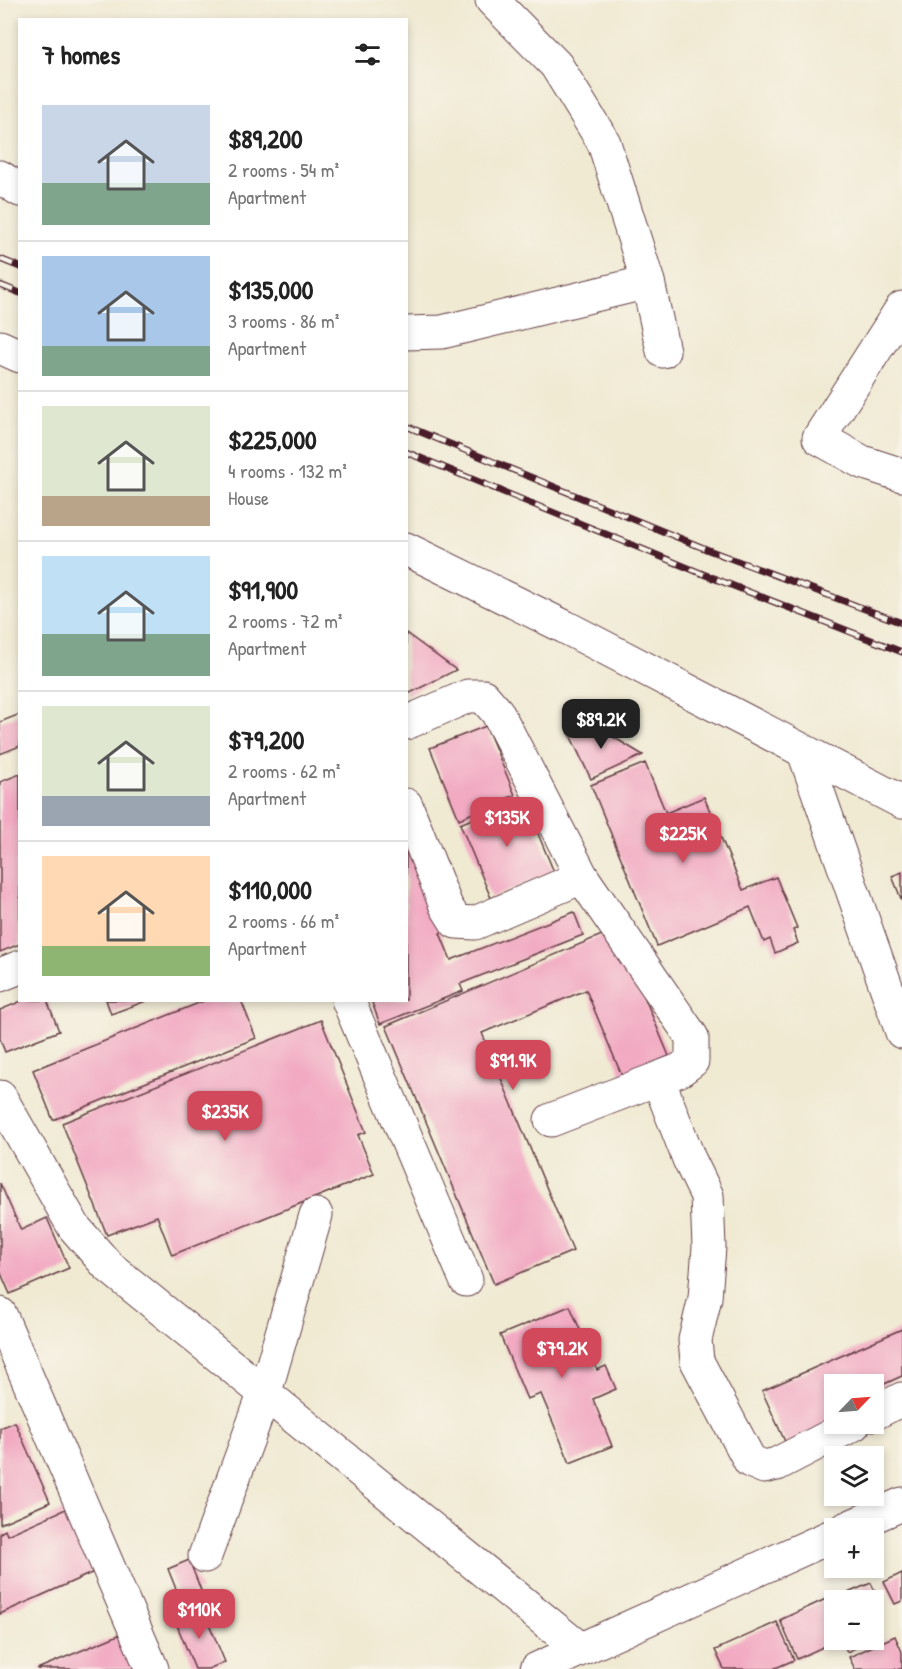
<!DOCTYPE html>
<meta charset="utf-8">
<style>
:root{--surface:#fff;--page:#f6f6f6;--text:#222;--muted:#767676;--line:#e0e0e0;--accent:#d1495b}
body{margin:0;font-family:"Patrick Hand",sans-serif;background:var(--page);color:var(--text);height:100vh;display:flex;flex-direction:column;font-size:22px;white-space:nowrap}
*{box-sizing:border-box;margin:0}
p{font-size:20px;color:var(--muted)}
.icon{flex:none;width:33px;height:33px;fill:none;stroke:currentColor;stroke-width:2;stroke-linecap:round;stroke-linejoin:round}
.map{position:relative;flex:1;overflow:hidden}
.details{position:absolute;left:18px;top:18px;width:390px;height:984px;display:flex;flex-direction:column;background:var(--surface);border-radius:0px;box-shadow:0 3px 9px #0003}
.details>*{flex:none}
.needle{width:39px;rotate:65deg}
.buttons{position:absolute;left:824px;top:1374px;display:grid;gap:12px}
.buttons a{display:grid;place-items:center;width:60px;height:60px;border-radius:0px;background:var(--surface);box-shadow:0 3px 9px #0003;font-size:30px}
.price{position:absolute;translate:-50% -51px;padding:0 14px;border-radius:12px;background:var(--accent);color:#fff;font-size:20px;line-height:39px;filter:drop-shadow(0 2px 3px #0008)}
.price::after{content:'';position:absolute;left:50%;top:36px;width:18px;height:14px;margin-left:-9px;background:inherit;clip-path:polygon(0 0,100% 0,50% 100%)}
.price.active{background:#222;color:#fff}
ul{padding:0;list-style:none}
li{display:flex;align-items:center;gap:18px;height:150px;padding:0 24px}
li+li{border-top:2px solid var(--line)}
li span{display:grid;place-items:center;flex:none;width:168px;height:120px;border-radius:0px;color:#555}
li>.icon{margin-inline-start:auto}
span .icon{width:72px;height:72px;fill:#fffc;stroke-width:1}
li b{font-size:26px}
h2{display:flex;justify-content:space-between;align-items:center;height:72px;padding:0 24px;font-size:26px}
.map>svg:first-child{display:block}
.building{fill:#f2aac3}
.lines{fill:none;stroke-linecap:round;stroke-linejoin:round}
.minor-casing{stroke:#633d44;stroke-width:35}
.highway-casing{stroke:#633d44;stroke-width:35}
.minor{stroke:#fff;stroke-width:33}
.highway{stroke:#fff;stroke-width:33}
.rail-casing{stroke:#4a1f2b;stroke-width:7}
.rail{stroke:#f7f3e8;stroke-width:4.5;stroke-dasharray:14;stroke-linecap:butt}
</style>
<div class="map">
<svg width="902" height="1669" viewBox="0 0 902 1669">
<rect width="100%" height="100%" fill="#f7f3e8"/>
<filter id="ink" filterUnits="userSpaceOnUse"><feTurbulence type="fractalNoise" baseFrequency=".0167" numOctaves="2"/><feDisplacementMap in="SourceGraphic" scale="12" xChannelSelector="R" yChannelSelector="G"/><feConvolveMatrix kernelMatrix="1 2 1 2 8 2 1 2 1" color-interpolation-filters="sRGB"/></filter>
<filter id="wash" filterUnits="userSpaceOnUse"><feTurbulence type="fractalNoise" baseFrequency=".008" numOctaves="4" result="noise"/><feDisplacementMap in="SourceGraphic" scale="24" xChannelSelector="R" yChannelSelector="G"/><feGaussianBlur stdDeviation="1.35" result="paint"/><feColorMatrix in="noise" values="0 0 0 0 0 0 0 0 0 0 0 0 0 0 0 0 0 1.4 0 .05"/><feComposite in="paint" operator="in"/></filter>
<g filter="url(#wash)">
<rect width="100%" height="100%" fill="#f0ead3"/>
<g id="blocks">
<g class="building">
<path d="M 406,633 L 456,670 L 406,695 Z"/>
<path d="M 20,714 L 20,746 L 0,754 L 0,722 Z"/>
<path d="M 590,723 L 643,755 L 591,779 L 569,733 Z"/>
<path d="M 486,726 L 515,795 L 459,819 L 430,748 Z"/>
<path d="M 645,763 L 666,813 L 704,797 L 743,890 L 776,877 L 797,928 L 793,930 L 798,943 L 775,953 L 770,939 L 764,942 L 750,907 L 657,946 L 591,785 Z"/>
<path d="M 20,774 L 20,944 L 0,952 L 0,782 Z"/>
<path d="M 523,798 L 554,872 L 491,898 L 460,824 Z"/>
<path d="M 406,836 L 444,931 L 440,933 L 451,960 L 574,912 L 583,935 L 460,984 L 463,991 L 380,1024 L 371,1000 L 406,1000 Z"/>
<path d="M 902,872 L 902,901 L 892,876 Z"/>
<path d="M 616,929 L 669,1056 L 622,1076 L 586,990 L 482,1033 L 573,1251 L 494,1284 L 386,1026 Z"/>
<path d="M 24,1000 L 47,1000 L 59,1031 L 5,1052 L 0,1039 L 0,1010 Z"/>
<path d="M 106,1000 L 146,1000 L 146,1001 L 111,1014 Z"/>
<path d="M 206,1000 L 241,1000 L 256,1038 L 53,1120 L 33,1070 Z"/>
<path d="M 321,1020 L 366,1132 L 358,1135 L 374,1174 L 172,1255 L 157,1216 L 107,1235 L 62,1123 Z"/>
<path d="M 0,1183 L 21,1230 L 47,1218 L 69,1268 L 10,1294 L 0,1271 Z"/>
<path d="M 570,1306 L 597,1370 L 606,1366 L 616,1389 L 593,1399 L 612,1446 L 570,1463 L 541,1394 L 527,1399 L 500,1335 Z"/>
<path d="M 902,1329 L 902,1376 L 880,1386 L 887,1402 L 873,1408 L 873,1384 L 834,1384 L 834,1424 L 787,1446 L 762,1391 Z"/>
<path d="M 15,1422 L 50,1502 L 0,1524 L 0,1428 Z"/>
<path d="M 77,1504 L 105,1567 L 0,1614 L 0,1533 L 5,1530 L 7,1535 Z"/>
<path d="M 189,1560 L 201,1590 L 180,1599 L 168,1569 Z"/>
<path d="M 902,1573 L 902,1601 L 895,1604 L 884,1582 Z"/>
<path d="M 871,1583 L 879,1600 L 873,1602 L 845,1600 L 843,1595 Z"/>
<path d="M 839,1593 L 843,1600 L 834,1600 L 834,1624 L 831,1625 L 834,1640 L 838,1640 L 797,1659 L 780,1620 Z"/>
<path d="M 202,1607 L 225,1662 L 208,1669 L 195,1669 L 174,1618 Z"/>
<path d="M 777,1622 L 794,1660 L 773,1669 L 724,1669 L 715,1650 Z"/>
<path d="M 121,1634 L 136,1669 L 37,1669 Z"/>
<path d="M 895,1636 L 902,1652 L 902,1669 L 855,1669 L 849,1657 Z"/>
<path d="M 842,1640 L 862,1640 L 864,1644 L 847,1652 Z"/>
</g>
</g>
</g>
<g filter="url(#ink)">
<use href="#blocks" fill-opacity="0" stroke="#633d44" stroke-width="1.5"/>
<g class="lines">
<g class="minor-casing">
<g id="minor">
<path d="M 492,0 L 556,65 L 604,143 L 648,282 L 663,351"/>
<path d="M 0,177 L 20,190"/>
<path d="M 902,308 L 819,438 L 862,462 L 902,475"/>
<path d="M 406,333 L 442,332 L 648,282"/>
<path d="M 0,347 L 20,356"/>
<path d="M 406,549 L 565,627 L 902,802"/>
<path d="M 406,723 L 468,696 L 483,696 L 497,712 L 582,877 L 692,1037 L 692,1061 L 680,1070 L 551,1120"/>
<path d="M 804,752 L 902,1032"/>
<path d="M 406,805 L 446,906 L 456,922 L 475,923 L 582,877"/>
<path d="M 0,975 L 20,967"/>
<path d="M 348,1000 L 466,1280"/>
<path d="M 658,1079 L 689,1159 L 707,1196 L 709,1247 L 705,1298 L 695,1340 L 697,1361 L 750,1461 L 764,1467 L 777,1464 L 854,1424"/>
<path d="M 0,1097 L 74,1227 L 108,1266 L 580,1649"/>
<path d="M 0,1314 L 152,1669"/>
<path d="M 873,1414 L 902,1399"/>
<path d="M 205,1556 L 265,1392 L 316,1215"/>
</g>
</g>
<g class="highway-casing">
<g id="highway">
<path d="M 847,1528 L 902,1504"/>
<path d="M 537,1669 L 834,1535"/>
</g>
</g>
<use href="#minor" class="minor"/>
<use href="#highway" class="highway"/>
<g class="rail-casing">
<g id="rail">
<path d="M 0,259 L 20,267"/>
<path d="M 0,285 L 20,293"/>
<path d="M 406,426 L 711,551 L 902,623"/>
<path d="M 406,452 L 703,574 L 902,652"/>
</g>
</g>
<use href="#rail" class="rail"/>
</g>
</g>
</svg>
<div class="buttons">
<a><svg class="needle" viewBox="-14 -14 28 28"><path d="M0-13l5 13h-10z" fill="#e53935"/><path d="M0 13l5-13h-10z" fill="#767676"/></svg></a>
<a><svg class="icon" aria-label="layers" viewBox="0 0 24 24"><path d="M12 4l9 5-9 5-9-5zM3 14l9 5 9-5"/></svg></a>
<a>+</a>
<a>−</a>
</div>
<b class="price active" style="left:601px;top:750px">$89.2K</b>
<b class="price" style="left:507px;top:848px">$135K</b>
<b class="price" style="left:683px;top:864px">$225K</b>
<b class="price" style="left:513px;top:1091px">$91.9K</b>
<b class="price" style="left:225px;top:1142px">$235K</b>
<b class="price" style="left:562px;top:1379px">$79.2K</b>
<b class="price" style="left:199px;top:1640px">$110K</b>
<section class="details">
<h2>7 homes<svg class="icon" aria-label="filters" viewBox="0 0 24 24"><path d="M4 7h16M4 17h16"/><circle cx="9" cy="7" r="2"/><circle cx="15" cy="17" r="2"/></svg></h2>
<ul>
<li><span style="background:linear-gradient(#c9d6e8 65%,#7fa58c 0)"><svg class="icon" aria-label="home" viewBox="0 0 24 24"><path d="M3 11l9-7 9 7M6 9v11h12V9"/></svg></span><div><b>$89,200</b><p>2 rooms · 54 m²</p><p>Apartment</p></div></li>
<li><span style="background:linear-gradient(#a9c7e8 75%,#7fa58c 0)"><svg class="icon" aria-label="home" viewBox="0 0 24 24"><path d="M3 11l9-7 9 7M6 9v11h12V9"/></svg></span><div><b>$135,000</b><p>3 rooms · 86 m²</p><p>Apartment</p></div></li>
<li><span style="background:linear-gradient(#dfe7d0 75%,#b9a48a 0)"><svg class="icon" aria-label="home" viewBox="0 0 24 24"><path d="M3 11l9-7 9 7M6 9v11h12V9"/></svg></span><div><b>$225,000</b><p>4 rooms · 132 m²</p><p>House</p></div></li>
<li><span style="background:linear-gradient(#bfe0f5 65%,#7fa58c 0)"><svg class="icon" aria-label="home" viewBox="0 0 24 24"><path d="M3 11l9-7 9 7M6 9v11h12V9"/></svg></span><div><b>$91,900</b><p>2 rooms · 72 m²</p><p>Apartment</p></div></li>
<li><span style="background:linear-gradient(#dfe7d0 75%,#9aa5b1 0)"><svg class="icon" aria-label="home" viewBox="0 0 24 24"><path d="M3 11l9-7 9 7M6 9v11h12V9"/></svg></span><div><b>$79,200</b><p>2 rooms · 62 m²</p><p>Apartment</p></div></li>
<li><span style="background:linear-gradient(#ffd9b3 75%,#8fb573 0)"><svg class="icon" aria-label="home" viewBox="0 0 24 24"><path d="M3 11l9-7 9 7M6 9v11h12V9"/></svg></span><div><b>$110,000</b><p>2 rooms · 66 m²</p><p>Apartment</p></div></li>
</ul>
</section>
</div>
